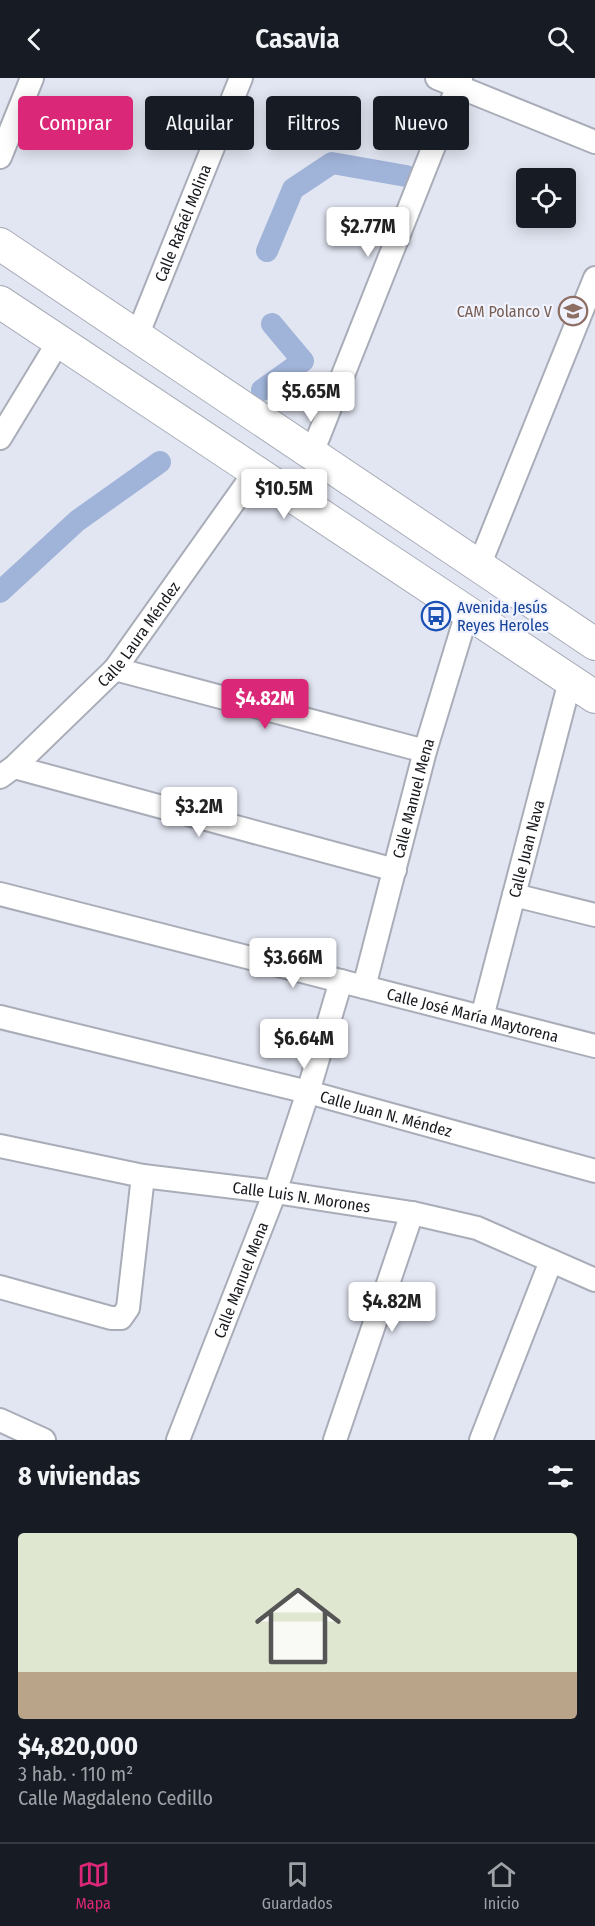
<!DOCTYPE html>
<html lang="es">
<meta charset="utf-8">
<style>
:root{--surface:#171b24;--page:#242831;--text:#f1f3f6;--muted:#9ea1a6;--line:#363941;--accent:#db2777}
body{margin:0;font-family:"Fira Sans Condensed",sans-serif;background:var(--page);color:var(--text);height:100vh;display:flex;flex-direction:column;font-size:22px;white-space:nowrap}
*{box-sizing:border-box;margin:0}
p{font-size:20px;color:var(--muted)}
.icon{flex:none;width:33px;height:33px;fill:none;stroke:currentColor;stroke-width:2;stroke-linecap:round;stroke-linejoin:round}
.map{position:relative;height:1362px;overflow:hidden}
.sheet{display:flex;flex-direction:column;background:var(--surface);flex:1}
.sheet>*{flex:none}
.top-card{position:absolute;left:18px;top:18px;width:560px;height:54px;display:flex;gap:12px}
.controls{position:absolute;left:516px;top:90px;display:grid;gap:12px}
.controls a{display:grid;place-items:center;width:60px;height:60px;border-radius:6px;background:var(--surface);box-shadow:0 3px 15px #0003;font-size:30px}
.price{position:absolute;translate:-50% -51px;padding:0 14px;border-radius:6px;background:#fff;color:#222;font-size:20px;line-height:39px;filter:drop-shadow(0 2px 3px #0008)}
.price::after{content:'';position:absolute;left:50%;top:36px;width:18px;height:14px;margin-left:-9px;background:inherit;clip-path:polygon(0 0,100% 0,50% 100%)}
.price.current{background:var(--accent);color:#fff}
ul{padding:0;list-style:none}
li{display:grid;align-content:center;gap:12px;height:318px;padding:0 18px}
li+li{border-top:2px solid var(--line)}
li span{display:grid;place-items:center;height:186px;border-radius:6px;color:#555}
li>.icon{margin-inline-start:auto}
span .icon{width:108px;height:108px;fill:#fffc;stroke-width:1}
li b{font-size:26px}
h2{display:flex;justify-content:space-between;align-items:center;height:72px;padding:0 18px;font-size:26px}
.chip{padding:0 21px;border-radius:6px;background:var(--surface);box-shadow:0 3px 15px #0003;font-size:21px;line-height:54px}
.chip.current{background:var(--accent);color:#fff}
header{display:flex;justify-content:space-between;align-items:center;height:78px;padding:0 18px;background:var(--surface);font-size:27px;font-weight:600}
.tabs{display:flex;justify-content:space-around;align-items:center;height:84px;border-top:2px solid var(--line);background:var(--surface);font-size:16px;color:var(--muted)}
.tabs a{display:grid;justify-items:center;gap:3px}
.tabs .current{color:var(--accent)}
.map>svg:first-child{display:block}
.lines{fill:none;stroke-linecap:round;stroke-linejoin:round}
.canal{stroke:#a0b3d8;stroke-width:22}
.street-casing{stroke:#a9adb8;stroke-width:26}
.secondary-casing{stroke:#a9adb8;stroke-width:34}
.street{stroke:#fff;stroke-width:22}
.secondary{stroke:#fff;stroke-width:32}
.labels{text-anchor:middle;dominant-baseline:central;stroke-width:4.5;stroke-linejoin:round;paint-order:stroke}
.street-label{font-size:16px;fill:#17191d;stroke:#f0f3fd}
.education-label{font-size:16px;fill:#785e54;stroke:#f0f3fd;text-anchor:end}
.transit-label{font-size:16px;fill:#164399;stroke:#f0f3fd;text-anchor:start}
</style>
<header><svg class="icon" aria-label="back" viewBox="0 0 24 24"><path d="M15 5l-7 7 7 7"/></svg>Casavia<svg class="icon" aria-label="search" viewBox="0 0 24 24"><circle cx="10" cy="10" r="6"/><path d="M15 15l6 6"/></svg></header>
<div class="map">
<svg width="595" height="1362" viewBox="0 0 595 1362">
<rect width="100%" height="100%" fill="#e2e6f2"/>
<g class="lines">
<g class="canal">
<path d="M 267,173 L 293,111 L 332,85 L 406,98"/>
<path d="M 262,312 L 303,283 L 272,246"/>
<path d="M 0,514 L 77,443 L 160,384"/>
</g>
<g class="street-casing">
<g id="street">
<path d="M 437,0 L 595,64"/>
<path d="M 0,79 L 32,0"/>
<path id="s1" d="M 137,258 L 241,0"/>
<path d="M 0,360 L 59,263"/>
<path d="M 312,375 L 461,0"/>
<path d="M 479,488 L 595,200"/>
<path d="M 115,591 L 425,673"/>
<path d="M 14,689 L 395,792"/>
<path id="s2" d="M 0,699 L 14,689 L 115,591 L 255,394"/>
<path id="s3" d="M 0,816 L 595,968"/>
<path d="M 514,817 L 595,837"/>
<path id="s4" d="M 364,909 L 425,673 L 467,535"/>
<path id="s5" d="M 0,939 L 308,1014 L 595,1093"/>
<path id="s6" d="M 482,939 L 570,603"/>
<path id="s7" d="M 0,1068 L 143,1098 L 275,1114 L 412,1135 L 477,1150 L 595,1202"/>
<path d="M 0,1209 L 111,1240 L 121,1240 L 128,1230 L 143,1098"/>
<path d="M 0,1342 L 44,1362"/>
<path id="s8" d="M 178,1362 L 275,1114 L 308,1014 L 341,903"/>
<path d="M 335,1362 L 412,1135"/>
<path d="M 481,1362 L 551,1183"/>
</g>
</g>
<g class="secondary-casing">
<g id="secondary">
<path d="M 0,166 L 595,566"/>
<path d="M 0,224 L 595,619"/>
</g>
</g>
<use href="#street" class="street"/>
<use href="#secondary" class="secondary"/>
</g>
<defs>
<g id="school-ring" transform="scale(1.5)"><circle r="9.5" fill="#f0f3fd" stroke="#8d6e63" stroke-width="1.5"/><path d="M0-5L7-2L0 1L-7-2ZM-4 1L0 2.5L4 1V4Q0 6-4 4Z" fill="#8d6e63"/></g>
<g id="bus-ring" transform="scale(1.5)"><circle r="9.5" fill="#f0f3fd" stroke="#1a4fb4" stroke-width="1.5"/><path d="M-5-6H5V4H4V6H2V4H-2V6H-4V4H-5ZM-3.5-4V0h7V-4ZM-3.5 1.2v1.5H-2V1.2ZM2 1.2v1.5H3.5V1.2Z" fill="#1a4fb4"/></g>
</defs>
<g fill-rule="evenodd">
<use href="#school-ring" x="573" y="233"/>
<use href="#bus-ring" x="436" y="538"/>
</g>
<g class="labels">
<g class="street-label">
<text stroke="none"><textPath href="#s1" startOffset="122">Calle Rafaél Molina</textPath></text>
<text stroke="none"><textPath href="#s2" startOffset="200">Calle Laura Méndez</textPath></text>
<text stroke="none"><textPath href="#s4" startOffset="195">Calle Manuel Mena</textPath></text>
<text stroke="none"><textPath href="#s6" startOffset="174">Calle Juan Nava</textPath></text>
<text stroke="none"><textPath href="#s3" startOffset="488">Calle José María Maytorena</textPath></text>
<text stroke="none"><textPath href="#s5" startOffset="398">Calle Juan N. Méndez</textPath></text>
<text stroke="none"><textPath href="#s7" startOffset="306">Calle Luis N. Morones</textPath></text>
<text stroke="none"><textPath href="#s8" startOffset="172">Calle Manuel Mena</textPath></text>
</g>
<g class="education-label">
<text x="552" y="233">CAM Polanco V</text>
</g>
<g class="transit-label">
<text x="457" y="529">Avenida Jesús<tspan x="457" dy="18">Reyes Heroles</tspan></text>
</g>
</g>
</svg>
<div class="controls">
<a><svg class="icon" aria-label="locate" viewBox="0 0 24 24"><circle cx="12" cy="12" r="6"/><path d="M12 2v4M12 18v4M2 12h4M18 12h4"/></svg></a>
</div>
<b class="price" style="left:368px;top:180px">$2.77M</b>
<b class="price" style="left:311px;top:345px">$5.65M</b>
<b class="price" style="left:284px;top:442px">$10.5M</b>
<b class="price current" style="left:265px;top:652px">$4.82M</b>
<b class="price" style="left:199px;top:760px">$3.2M</b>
<b class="price" style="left:293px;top:911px">$3.66M</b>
<b class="price" style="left:304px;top:992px">$6.64M</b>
<b class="price" style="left:392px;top:1255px">$4.82M</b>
<div class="top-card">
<a class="chip current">Comprar</a>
<a class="chip">Alquilar</a>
<a class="chip">Filtros</a>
<a class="chip">Nuevo</a>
</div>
</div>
<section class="sheet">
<h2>8 viviendas<svg class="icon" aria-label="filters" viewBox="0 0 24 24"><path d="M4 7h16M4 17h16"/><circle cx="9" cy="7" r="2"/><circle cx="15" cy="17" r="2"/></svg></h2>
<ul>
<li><span style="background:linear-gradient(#dfe7d0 75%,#b9a48a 0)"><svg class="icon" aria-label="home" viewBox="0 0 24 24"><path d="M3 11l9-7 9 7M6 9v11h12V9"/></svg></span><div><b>$4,820,000</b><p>3 hab. · 110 m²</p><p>Calle Magdaleno Cedillo</p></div></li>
</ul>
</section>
<nav class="tabs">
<a class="current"><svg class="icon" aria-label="map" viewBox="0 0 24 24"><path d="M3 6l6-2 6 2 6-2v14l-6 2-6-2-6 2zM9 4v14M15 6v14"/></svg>Mapa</a>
<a><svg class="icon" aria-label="saved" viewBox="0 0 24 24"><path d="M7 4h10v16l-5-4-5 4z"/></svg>Guardados</a>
<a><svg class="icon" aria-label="home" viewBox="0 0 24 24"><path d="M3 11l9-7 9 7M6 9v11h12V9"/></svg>Inicio</a>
</nav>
